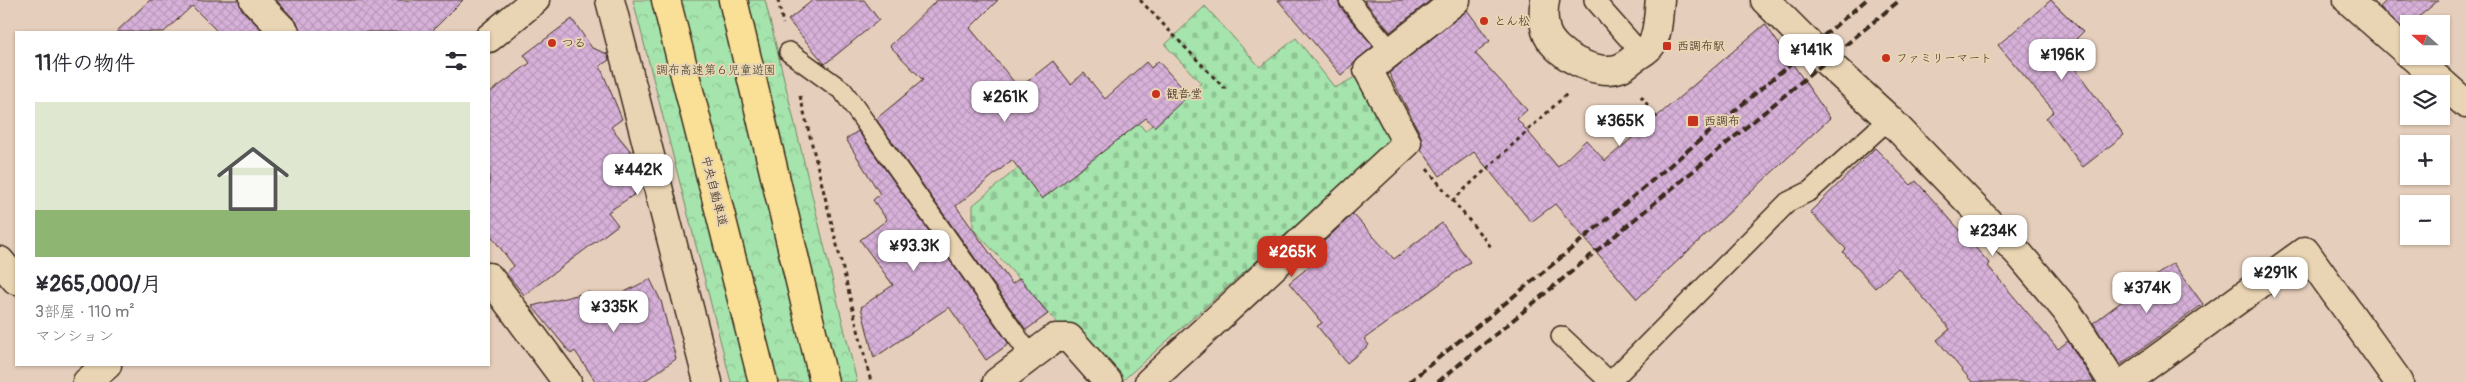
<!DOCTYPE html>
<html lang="ja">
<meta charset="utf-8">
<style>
:root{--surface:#fff;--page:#f7f7f7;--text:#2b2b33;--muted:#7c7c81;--accent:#c8321e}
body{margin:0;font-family:Pangolin,"Klee One",sans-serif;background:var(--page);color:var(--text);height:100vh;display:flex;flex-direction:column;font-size:19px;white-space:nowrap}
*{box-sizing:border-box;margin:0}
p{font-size:16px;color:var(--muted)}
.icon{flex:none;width:28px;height:28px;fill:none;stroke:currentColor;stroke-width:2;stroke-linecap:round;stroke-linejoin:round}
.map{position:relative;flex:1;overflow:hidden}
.details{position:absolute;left:15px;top:31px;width:475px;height:335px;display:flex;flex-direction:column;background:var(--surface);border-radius:0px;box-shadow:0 1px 4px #0004}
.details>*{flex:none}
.needle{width:32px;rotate:291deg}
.controls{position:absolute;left:2400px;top:15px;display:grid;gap:10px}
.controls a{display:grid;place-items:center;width:50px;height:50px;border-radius:0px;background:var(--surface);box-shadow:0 1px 4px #0004;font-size:25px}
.price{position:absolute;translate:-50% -42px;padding:0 11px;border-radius:10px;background:#fff;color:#222;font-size:16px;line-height:32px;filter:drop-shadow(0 1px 2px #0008)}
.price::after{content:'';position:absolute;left:50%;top:30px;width:15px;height:11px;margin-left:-8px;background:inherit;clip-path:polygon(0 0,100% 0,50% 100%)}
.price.current{background:var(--accent);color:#fff}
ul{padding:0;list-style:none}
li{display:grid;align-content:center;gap:10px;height:265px;padding:0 20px}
li span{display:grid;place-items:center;height:155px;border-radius:0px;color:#555}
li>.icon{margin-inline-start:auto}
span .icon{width:90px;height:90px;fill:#fffc;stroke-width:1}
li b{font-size:21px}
h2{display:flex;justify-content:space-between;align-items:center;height:60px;padding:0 20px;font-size:21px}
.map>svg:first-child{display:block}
.cemetery{fill:url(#cemetery-stones);stroke:#708765}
.park{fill:url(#park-crowns);stroke:#708765}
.building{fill:url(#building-cross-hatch);stroke:#3b2a1e}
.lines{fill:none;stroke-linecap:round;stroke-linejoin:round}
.lane-casing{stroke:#3b2a1e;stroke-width:22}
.street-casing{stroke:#3b2a1e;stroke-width:31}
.secondary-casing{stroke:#3b2a1e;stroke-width:31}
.highway-casing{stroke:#3b2a1e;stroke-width:31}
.path{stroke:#3b2a1e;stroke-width:3;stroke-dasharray:4 4;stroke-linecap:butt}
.lane{stroke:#e9d5b3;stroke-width:19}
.street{stroke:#e9d5b3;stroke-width:28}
.secondary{stroke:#e9d5b3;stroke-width:28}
.highway{stroke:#f9e096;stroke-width:28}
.rail{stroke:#3b2a1e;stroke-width:4;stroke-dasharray:8 4;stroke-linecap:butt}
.poi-dot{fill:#c8321e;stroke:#e9d5b3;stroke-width:2}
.labels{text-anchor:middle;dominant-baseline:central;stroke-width:4;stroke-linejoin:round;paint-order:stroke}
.poi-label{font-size:12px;fill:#3b2a1e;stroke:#e9d5b3;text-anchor:start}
.park-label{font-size:12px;fill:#4b4633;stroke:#e9d5b3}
.street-label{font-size:12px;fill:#3b2a1e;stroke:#e9d5b3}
</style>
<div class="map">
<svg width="2466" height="382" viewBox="0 0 2466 382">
<defs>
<pattern id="cemetery-stones" width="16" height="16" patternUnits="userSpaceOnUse" patternTransform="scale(1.25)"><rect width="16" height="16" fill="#a5e4ac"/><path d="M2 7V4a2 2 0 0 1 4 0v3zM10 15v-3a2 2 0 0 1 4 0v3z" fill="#8fc494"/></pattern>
<pattern id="park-crowns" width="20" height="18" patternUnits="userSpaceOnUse" patternTransform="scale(1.25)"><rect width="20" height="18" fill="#a5e4ac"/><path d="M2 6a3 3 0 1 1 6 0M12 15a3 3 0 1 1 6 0" fill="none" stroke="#8fc494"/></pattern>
<pattern id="building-cross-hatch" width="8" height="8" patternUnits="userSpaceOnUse" patternTransform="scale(1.25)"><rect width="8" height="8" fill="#d7b1d9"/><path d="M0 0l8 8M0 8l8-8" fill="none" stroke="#b998ba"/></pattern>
</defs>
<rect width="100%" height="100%" fill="#e5cebb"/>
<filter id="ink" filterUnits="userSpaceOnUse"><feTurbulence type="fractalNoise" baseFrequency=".02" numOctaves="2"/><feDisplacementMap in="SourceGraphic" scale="10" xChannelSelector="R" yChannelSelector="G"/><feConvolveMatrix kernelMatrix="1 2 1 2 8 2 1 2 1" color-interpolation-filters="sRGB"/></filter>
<g filter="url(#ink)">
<path class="cemetery" d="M 1205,6 L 1260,67 L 1296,38 L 1335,88 L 1368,70 L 1401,132 L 1121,382 L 1109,382 C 1063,331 1020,278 973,229 L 973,205 L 1018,168 L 1042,199 L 1139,123 L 1145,131 L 1201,83 L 1165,45 Z"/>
<path class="park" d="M 633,0 L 765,0 L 857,382 L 731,382 Z"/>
<g class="building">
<path d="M 150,0 L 239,0 L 243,11 L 264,32 L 218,32 L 192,6 L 164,32 L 116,32 Z"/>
<path d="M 276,0 L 463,0 L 431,32 L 300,32 L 296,21 Z"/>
<path d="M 813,0 L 864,0 L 879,20 L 825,64 L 788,20 Z"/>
<path d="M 937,0 L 998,0 L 970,28 L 1019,88 L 1053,61 L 1071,84 L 1084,73 L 1105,99 L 1146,62 L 1151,68 L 1158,61 L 1189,95 L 1154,127 L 1146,118 L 1042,199 L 1012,160 L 956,206 L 1012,284 L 1020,278 L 1048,314 L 1026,330 L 876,119 L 923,80 L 890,46 Z"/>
<path d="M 1278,0 L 1338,0 L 1340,7 L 1373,46 L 1341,75 Z"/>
<path d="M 1364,0 L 1431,0 L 1390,32 Z"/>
<path d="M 2051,0 L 2083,32 L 2076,39 L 2089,52 L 2073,66 L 2124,135 L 2083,167 L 2046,118 L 2054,111 L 1998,45 Z"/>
<path d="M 2387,0 L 2439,0 L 2404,29 L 2380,7 Z"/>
<path d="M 1467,10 L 1490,41 L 1475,53 L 1527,110 L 1517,119 L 1558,167 L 1586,140 L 1605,161 L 1765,24 L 1830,118 L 1637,299 L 1555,204 L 1531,222 L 1474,152 L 1440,176 L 1421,149 L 1421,136 L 1389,73 Z"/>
<path d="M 572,19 L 592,48 L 608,54 L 609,60 L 600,66 L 622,119 L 611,127 L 633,154 L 624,162 L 634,178 L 632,182 L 635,194 L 608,212 L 618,225 L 524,295 L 506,273 L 514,266 L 489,233 L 489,93 L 530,63 L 524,55 Z"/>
<path d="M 858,131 L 1009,344 L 986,360 L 949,307 L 874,358 L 861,307 L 893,285 L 860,240 L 887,220 L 873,200 L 880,194 L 846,139 Z"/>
<path d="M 1875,148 L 1911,185 L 1916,181 L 1990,264 L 1988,266 L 2058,349 L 2068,341 L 2094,382 L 1972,382 L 1937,340 L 1950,329 L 1898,268 L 1875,288 L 1843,252 L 1846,249 L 1810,212 Z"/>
<path d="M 1353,214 L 1394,259 L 1442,223 L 1470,262 L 1364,339 L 1369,345 L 1347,363 L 1317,326 L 1322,323 L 1289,283 L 1322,256 L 1316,249 Z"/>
<path d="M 2173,263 L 2203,304 L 2120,365 L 2093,323 Z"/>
<path d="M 650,279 L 661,301 L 676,359 L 643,382 L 596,382 L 575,351 L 571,354 L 532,306 L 589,292 L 599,305 Z"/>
</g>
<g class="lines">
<g class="lane-casing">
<g id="lane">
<path d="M 1349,0 L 1390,50"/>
<path d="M 1594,0 L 1641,53"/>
<path d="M 789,52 L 843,91 L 1030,355"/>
<path d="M 1561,336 L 1610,382"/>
<path d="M 1610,382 L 1788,202 L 1810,191 L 1889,119"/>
</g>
</g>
<g class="street-casing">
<g id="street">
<path d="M 254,0 L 285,32"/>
<path d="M 1545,0 C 1543,10 1543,21 1546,31 C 1553,54 1596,77 1620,68 C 1625,66 1631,60 1636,57 C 1640,54 1648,50 1651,45 C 1659,33 1658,14 1660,0"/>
<path d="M 1765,0 L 1827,62 L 1889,119 L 2019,254 L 2066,310 L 2113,382"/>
<path d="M 2348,0 L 2409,54"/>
<path d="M 2412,56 L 2466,104"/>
<path d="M 0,261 L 16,280"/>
<path d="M 489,277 L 567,382"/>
<path d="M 997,382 L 1055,338 L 1069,338 L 1108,382"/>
<path d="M 1149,382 L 1407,143 L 1368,70 L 1456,0"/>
<path d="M 2125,382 L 2305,251 L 2399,382"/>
</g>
</g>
<g class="secondary-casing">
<g id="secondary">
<path d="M 610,0 L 708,382"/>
<path d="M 489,38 L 535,0"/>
<path d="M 87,382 L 107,365"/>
</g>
</g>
<g class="highway-casing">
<g id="highway">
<path d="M 666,0 L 763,382"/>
<path d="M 733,0 L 824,382"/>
</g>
</g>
<g class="path">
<path d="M 778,0 L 783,24"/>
<path d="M 1140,0 L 1225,89"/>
<path d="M 800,96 L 871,382"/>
<path d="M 1641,96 L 1657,118"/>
<path d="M 1427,169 L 1491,247"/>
<path d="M 1452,201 L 1567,94"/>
</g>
<use href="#lane" class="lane"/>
<use href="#street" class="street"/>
<use href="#secondary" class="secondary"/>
<use href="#highway" class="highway"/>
<g class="rail">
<path d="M 1409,382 L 1558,260 L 1866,0"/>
<path d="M 1438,382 L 1900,0"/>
</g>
</g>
</g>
<g class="poi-dot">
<circle cx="1484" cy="21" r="5"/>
<circle cx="552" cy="43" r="5"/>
<rect x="1662" y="41" width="10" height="10" rx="2.5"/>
<circle cx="1886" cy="58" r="5"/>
<circle cx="1156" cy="94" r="5"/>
<rect x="1687" y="115" width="12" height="12" rx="2.5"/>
</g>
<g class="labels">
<g class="poi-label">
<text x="1494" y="21">とん松</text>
<text x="562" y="43">つる</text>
<text x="1677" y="46">西調布駅</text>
<text x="1896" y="58">ファミリーマート</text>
<text x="1166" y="94">観音堂</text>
<text x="1704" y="121">西調布</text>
</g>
<g class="park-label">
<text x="716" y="70">調布高速第６児童遊園</text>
</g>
<g class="street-label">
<text transform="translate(714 191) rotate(76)">中央自動車道</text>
</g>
</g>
</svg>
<div class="controls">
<a><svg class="needle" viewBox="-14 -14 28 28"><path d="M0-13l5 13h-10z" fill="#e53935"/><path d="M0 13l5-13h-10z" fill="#7c7c81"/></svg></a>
<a><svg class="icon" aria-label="layers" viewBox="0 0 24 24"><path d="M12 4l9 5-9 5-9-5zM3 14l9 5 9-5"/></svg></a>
<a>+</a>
<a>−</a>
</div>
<b class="price" style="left:1811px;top:76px">¥141K</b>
<b class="price" style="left:2062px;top:81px">¥196K</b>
<b class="price" style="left:1005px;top:123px">¥261K</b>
<b class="price" style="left:1620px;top:147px">¥365K</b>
<b class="price" style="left:638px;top:196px">¥442K</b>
<b class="price" style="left:1993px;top:257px">¥234K</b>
<b class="price" style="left:914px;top:272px">¥93.3K</b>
<b class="price current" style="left:1292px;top:278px">¥265K</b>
<b class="price" style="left:2275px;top:299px">¥291K</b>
<b class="price" style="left:2147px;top:314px">¥374K</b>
<b class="price" style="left:614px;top:333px">¥335K</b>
<section class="details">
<h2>11件の物件<svg class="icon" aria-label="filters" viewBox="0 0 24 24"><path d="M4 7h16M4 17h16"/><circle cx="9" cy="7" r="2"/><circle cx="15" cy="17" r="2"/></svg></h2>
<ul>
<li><span style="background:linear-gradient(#dfe7d0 70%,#8fb573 0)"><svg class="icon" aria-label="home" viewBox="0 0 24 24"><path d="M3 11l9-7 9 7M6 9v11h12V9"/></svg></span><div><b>¥265,000/月</b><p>3部屋 · 110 m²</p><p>マンション</p></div></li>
</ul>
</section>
</div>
